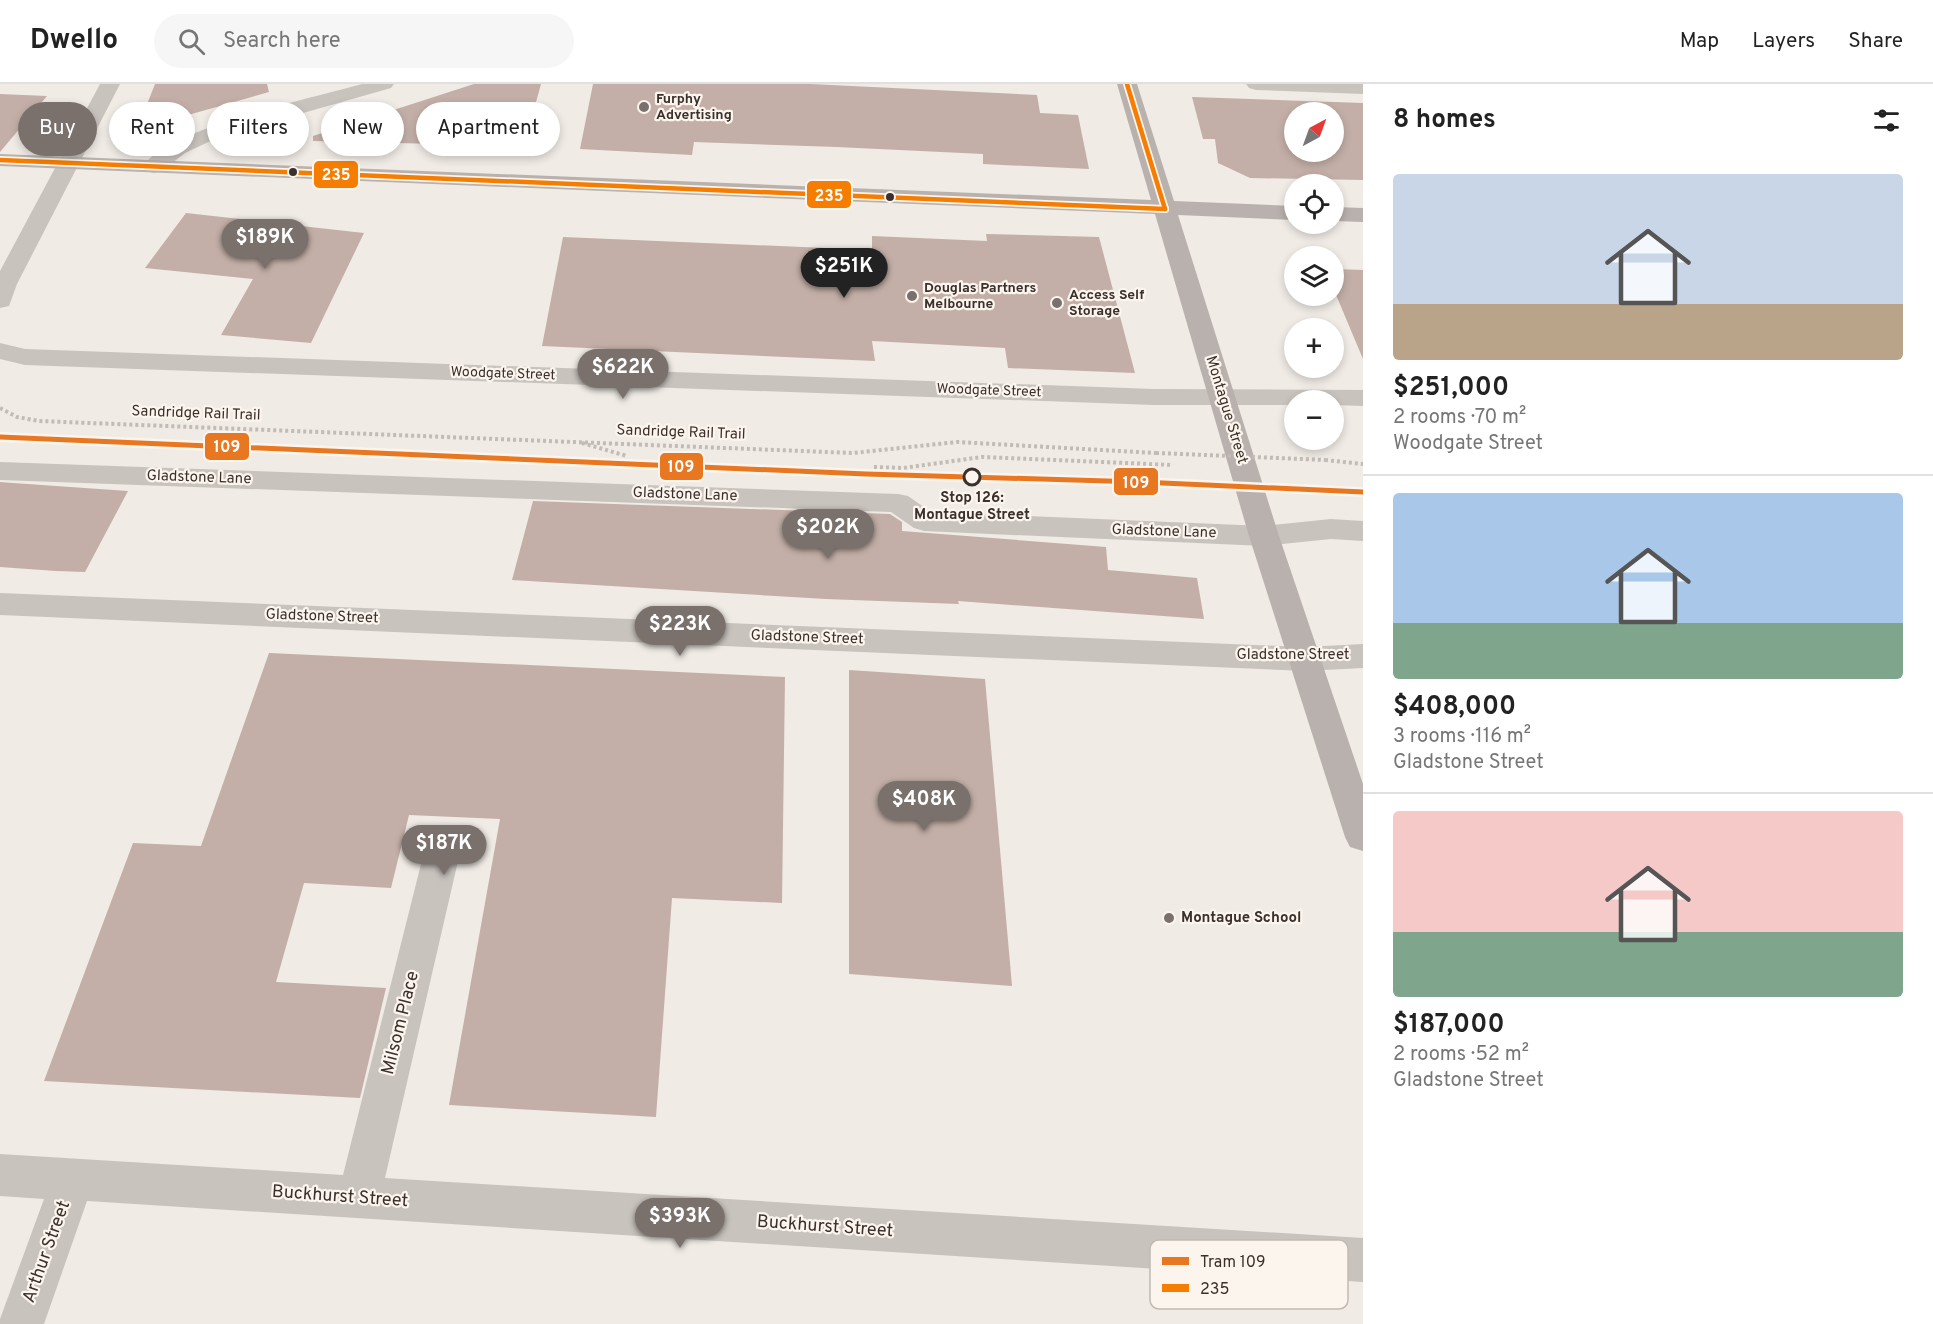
<!DOCTYPE html>
<meta charset="utf-8">
<style>
:root{--surface:#fff;--page:#f6f6f6;--text:#222;--muted:#767676;--line:#e0e0e0;--accent:#7a716c}
body{margin:0;font-family:Overpass,sans-serif;background:var(--page);color:var(--text);height:100vh;display:flex;flex-direction:column;font-size:22px;white-space:nowrap}
*{box-sizing:border-box;margin:0}
p{font-size:20px;color:var(--muted)}
.icon{flex:none;width:33px;height:33px;fill:none;stroke:currentColor;stroke-width:2;stroke-linecap:round;stroke-linejoin:round}
.map{position:relative;flex:1;overflow:hidden}
.side{display:flex;flex-direction:column;background:var(--surface);width:570px}
.side>*{flex:none}
.guide{position:absolute;left:18px;top:18px;width:570px;height:54px;display:flex;gap:12px}
.needle{width:39px;rotate:41deg}
.controls{position:absolute;left:1284px;top:18px;display:grid;gap:12px}
.controls a{display:grid;place-items:center;width:60px;height:60px;border-radius:50%;background:var(--surface);box-shadow:0 3px 9px #0003;font-size:30px}
.price{position:absolute;translate:-50% -51px;padding:0 14px;border-radius:21px;background:var(--accent);color:#fff;font-size:20px;line-height:39px;filter:drop-shadow(0 2px 3px #0008)}
.price::after{content:'';position:absolute;left:50%;top:36px;width:18px;height:14px;margin-left:-9px;background:inherit;clip-path:polygon(0 0,100% 0,50% 100%)}
.price.on{background:#222;color:#fff}
ul{padding:0;list-style:none}
li{display:grid;align-content:center;gap:12px;height:318px;padding:0 30px}
li+li{border-top:2px solid var(--line)}
li span{display:grid;place-items:center;height:186px;border-radius:6px;color:#555}
li>.icon{margin-inline-start:auto}
span .icon{width:108px;height:108px;fill:#fffc;stroke-width:1}
li b{font-size:26px}
h2{display:flex;justify-content:space-between;align-items:center;height:72px;padding:0 30px;font-size:26px}
.chip{padding:0 21px;border-radius:27px;background:var(--surface);box-shadow:0 3px 9px #0003;font-size:21px;line-height:54px}
.chip.on{background:var(--accent);color:#fff}
header{display:flex;align-items:center;gap:36px;box-sizing:border-box;height:84px;padding:0 30px;background:var(--surface);border-bottom:2px solid var(--line)}
header strong{font-size:28px}
nav{display:flex;gap:33px;margin-inline-start:auto;font-size:21px}
.search{width:420px;height:54px;background:var(--page);display:flex;align-items:center;gap:15px;box-sizing:border-box;padding:0 21px;border-radius:33px;color:var(--muted);font-size:22px}
main{display:flex;flex:1;min-height:0}
.map>svg:first-child{display:block}
.building{fill:#c3afa7;fill-rule:evenodd}
.lines{fill:none;stroke-linecap:round;stroke-linejoin:round}
.path{stroke:#c2bbb6;stroke-width:4;stroke-dasharray:3 3;stroke-linecap:butt}
.minor{fill:#c9c3be;fill-rule:evenodd}
.major{fill:#b8b1ad;fill-rule:evenodd}
.path-bridge{stroke:#c2bbb6;stroke-width:4;stroke-dasharray:3 3;stroke-linecap:butt}
.bus-1-casing{stroke:#fbf5ee;stroke-width:8}
.bus-1{stroke:#f57e02;stroke-width:4.5}
.tram-1-casing{stroke:#fbf5ee;stroke-width:10}
.tram-1{stroke:#e87722;stroke-width:5}
.poi-dot{fill:#7a716c;stroke:#fbf5ee;stroke-width:2}
.bus-dot{fill:#3b302b;stroke:#fbf5ee;stroke-width:2}
.stop-dot{fill:#fbf5ee;stroke:#3b302b;stroke-width:3}
.labels{text-anchor:middle;dominant-baseline:central;stroke-width:4.5;stroke-linejoin:round;paint-order:stroke}
.far-poi-label{font-size:14px;font-weight:bold;fill:#3b302b;stroke:#fbf5ee;text-anchor:start}
.far-street-label{font-size:14px;fill:#3b302b;stroke:#fbf5ee}
.street-label{font-size:15px;fill:#3b302b;stroke:#fbf5ee}
.stop-label{font-size:15px;font-weight:bold;fill:#3b302b;stroke:#fbf5ee}
.poi-label{font-size:15px;font-weight:bold;fill:#3b302b;stroke:#fbf5ee;text-anchor:start}
.near-street-label{font-size:18px;fill:#3b302b;stroke:#fbf5ee}
.key{fill:#fbf5ee;stroke:#c1bab4;stroke-width:1.5}
.key-label{font-size:16px;fill:#3b302b}
.line-badge{stroke:#fbf5ee;stroke-width:2}
.badge-label{font-size:16px;text-anchor:middle;font-weight:bold;fill:#fff}
</style>
<header>
<strong>Dwello</strong>
<div class="search"><svg class="icon" aria-label="search" viewBox="0 0 24 24"><circle cx="10" cy="10" r="6"/><path d="M15 15l6 6"/></svg>Search here</div>
<nav><a>Map</a><a>Layers</a><a>Share</a></nav>
</header>
<main>
<div class="map">
<svg width="1363" height="1240" viewBox="0 0 1363 1240">
<rect width="100%" height="100%" fill="#f0ebe5"/>
<g class="building">
<path d="M 155,0 L 267,0 L 269,8 L 167,37 L 142,33 Z"/>
<path d="M 474,0 L 541,0 L 524,62 L 313,57 L 313,52 Z"/>
<path d="M 593,0 L 810,0 L 1037,11 L 1040,29 L 1078,31 L 1089,85 L 983,80 L 983,70 L 837,63 L 694,58 L 692,71 L 580,65 Z"/>
<path d="M 0,10 L 47,12 L 0,68 Z"/>
<path d="M 1192,13 L 1363,19 L 1363,96 L 1250,94 L 1218,79 L 1215,55 L 1203,55 ZM 1294,28 L 1334,28 L 1334,68 L 1294,68 Z"/>
<path d="M 186,129 L 364,149 L 311,259 L 221,251 L 253,195 L 145,184 Z"/>
<path d="M 986,150 L 1099,153 L 1135,289 L 1008,284 L 1005,264 L 872,257 L 875,277 L 542,262 L 563,153 L 872,166 L 872,152 L 987,157 Z"/>
<path d="M 1334,185 L 1363,186 L 1363,275 L 1334,206 Z"/>
<path d="M 0,398 L 13,399 L 128,407 L 85,488 L 56,487 L 0,483 Z"/>
<path d="M 533,417 L 890,430 L 902,438 L 902,447 L 1106,463 L 1108,486 L 1197,494 L 1204,535 L 958,517 L 959,520 L 826,515 L 512,496 Z"/>
<path d="M 269,569 L 785,593 L 782,819 L 672,814 L 656,1033 L 449,1021 L 500,735 L 409,731 L 391,804 L 304,799 L 276,898 L 386,904 L 360,1014 L 44,997 L 133,759 L 201,762 Z"/>
<path d="M 849,586 L 985,595 L 1012,902 L 849,890 Z"/>
</g>
<g class="lines">
<g class="path">
<path d="M 0,324 L 17,333 L 39,337 L 853,369 L 957,358 L 1156,369"/>
<path d="M 582,359 L 627,372"/>
<path d="M 1325,376 L 1363,380"/>
<path d="M 874,383 L 903,384 L 982,373 L 1173,381"/>
</g>
<g class="minor">
<path d="M 100,0 L 120,0 L 17,200 L 9,222 L 0,224 L 0,187 Z"/>
<path d="M 362,0 L 394,0 L 391,4 L 219,53 L 185,69 L 162,87 L 154,89 L 146,87 L 143,82 C 169,44 313,14 362,0 Z"/>
<path d="M 1246,0 L 1363,0 L 1363,10 L 1256,6 L 1249,4 Z"/>
<path d="M 0,259 L 25,265 L 1154,305 L 1363,306 L 1363,322 L 1334,321 L 1334,316 L 1294,316 L 1294,321 L 1154,321 L 25,281 L 0,275 Z"/>
<path d="M 0,378 L 898,410 L 908,412 L 931,428 L 1264,442 L 1331,435 L 1363,437 L 1363,457 L 1331,455 L 1264,462 L 924,447 L 914,444 L 891,428 L 0,396 Z"/>
<path d="M 0,509 L 1305,563 L 1363,560 L 1363,584 L 1305,587 L 0,531 Z"/>
<path d="M 443,749 L 456,754 L 461,764 L 385,1094 L 1363,1154 L 1363,1198 L 87,1117 L 44,1240 L 0,1240 L 0,1235 L 44,1115 L 0,1112 L 0,1070 L 343,1091 L 425,764 L 430,754 Z"/>
</g>
<g class="major">
<path d="M 1117,0 L 1137,0 L 1174,117 L 1294,122 L 1294,136 L 1178,131 L 1279,452 L 1363,700 L 1363,767 L 1350,763 L 1345,753 L 1249,452 L 1155,130 L 0,82 L 0,70 L 1151,116 Z"/>
<path d="M 1334,123 L 1363,124 L 1363,138 L 1334,137 Z"/>
</g>
<path class="path-bridge" d="M 1156,369 L 1325,376"/>
<g class="bus-1-casing">
<g id="bus-1">
<path d="M 1127,0 L 1165,125"/>
<path d="M 0,76 L 1165,125"/>
</g>
</g>
<use href="#bus-1" class="bus-1"/>
<g class="tram-1-casing">
<path id="tram-1" d="M 0,353 L 866,390 L 1141,398 L 1363,408"/>
</g>
<use href="#tram-1" class="tram-1"/>
</g>
<g class="poi-dot">
<circle cx="644" cy="23" r="6"/>
<circle cx="912" cy="212" r="6"/>
<circle cx="1057" cy="219" r="6"/>
<circle cx="1169" cy="834" r="6"/>
</g>
<g class="bus-dot">
<circle cx="293" cy="88" r="5"/>
<circle cx="890" cy="113" r="5"/>
</g>
<circle class="stop-dot" cx="972" cy="393" r="8"/>
<g class="labels">
<g class="far-poi-label">
<text x="656" y="15">Furphy<tspan x="656" dy="16">Advertising</tspan></text>
<text x="924" y="204">Douglas Partners<tspan x="924" dy="16">Melbourne</tspan></text>
<text x="1069" y="211">Access Self<tspan x="1069" dy="16">Storage</tspan></text>
</g>
<g class="far-street-label">
<text transform="translate(503 290) rotate(2)">Woodgate Street</text>
<text transform="translate(989 307) rotate(2)">Woodgate Street</text>
</g>
<g class="street-label">
<text transform="translate(1226 326) rotate(73)">Montague Street</text>
<text transform="translate(196 330) rotate(2)">Sandridge Rail Trail</text>
<text transform="translate(681 349) rotate(2)">Sandridge Rail Trail</text>
<text transform="translate(199 394) rotate(2)">Gladstone Lane</text>
<text transform="translate(685 411) rotate(2)">Gladstone Lane</text>
<text transform="translate(1164 448) rotate(2)">Gladstone Lane</text>
<text transform="translate(322 533) rotate(2)">Gladstone Street</text>
<text transform="translate(807 554) rotate(2)">Gladstone Street</text>
<text x="1293" y="571">Gladstone Street</text>
</g>
<g class="stop-label">
<text x="972" y="414">Stop 126:<tspan x="972" dy="17">Montague Street</tspan></text>
</g>
<g class="poi-label">
<text x="1181" y="834">Montague School</text>
</g>
<g class="near-street-label">
<text transform="translate(401 939) rotate(-76)">Milsom Place</text>
<text transform="translate(340 1113) rotate(4)">Buckhurst Street</text>
<text transform="translate(825 1143) rotate(4)">Buckhurst Street</text>
<text transform="translate(47 1168) rotate(-70)">Arthur Street</text>
</g>
</g>
<rect x="1150" y="1156" width="198" height="69" rx="9" class="key"/>
<rect x="1162" y="1173" width="27" height="8" fill="#e87722"/>
<rect x="1162" y="1200" width="27" height="8" fill="#f57e02"/>
<g class="key-label">
<text x="1200" y="1183">Tram 109</text>
<text x="1200" y="1210">235</text>
</g>
<g class="line-badge">
<rect x="313" y="76" width="46" height="29" rx="6" fill="#f57e02"/>
<rect x="806" y="96" width="46" height="29" rx="6" fill="#f57e02"/>
<rect x="204" y="348" width="46" height="29" rx="6" fill="#e87722"/>
<rect x="659" y="368" width="45" height="29" rx="6" fill="#e87722"/>
<rect x="1113" y="383" width="46" height="29" rx="6" fill="#e87722"/>
</g>
<g class="badge-label">
<text x="336" y="96">235</text>
<text x="829" y="117">235</text>
<text x="227" y="368">109</text>
<text x="681" y="388">109</text>
<text x="1136" y="404">109</text>
</g>
</svg>
<div class="controls">
<a><svg class="needle" viewBox="-14 -14 28 28"><path d="M0-13l5 13h-10z" fill="#e53935"/><path d="M0 13l5-13h-10z" fill="#767676"/></svg></a>
<a><svg class="icon" aria-label="locate" viewBox="0 0 24 24"><circle cx="12" cy="12" r="6"/><path d="M12 2v4M12 18v4M2 12h4M18 12h4"/></svg></a>
<a><svg class="icon" aria-label="layers" viewBox="0 0 24 24"><path d="M12 4l9 5-9 5-9-5zM3 14l9 5 9-5"/></svg></a>
<a>+</a>
<a>−</a>
</div>
<b class="price" style="left:265px;top:186px">$189K</b>
<b class="price on" style="left:844px;top:215px">$251K</b>
<b class="price" style="left:623px;top:316px">$622K</b>
<b class="price" style="left:828px;top:476px">$202K</b>
<b class="price" style="left:680px;top:573px">$223K</b>
<b class="price" style="left:924px;top:748px">$408K</b>
<b class="price" style="left:444px;top:792px">$187K</b>
<b class="price" style="left:680px;top:1165px">$393K</b>
<div class="guide">
<a class="chip on">Buy</a>
<a class="chip">Rent</a>
<a class="chip">Filters</a>
<a class="chip">New</a>
<a class="chip">Apartment</a>
</div>
</div>
<section class="side">
<h2>8 homes<svg class="icon" aria-label="filters" viewBox="0 0 24 24"><path d="M4 7h16M4 17h16"/><circle cx="9" cy="7" r="2"/><circle cx="15" cy="17" r="2"/></svg></h2>
<ul>
<li><span style="background:linear-gradient(#c9d6e8 70%,#b9a48a 0)"><svg class="icon" aria-label="home" viewBox="0 0 24 24"><path d="M3 11l9-7 9 7M6 9v11h12V9"/></svg></span><div><b>$251,000</b><p>2 rooms · 70 m²</p><p>Woodgate Street</p></div></li>
<li><span style="background:linear-gradient(#a9c7e8 70%,#7fa58c 0)"><svg class="icon" aria-label="home" viewBox="0 0 24 24"><path d="M3 11l9-7 9 7M6 9v11h12V9"/></svg></span><div><b>$408,000</b><p>3 rooms · 116 m²</p><p>Gladstone Street</p></div></li>
<li><span style="background:linear-gradient(#f6c9c9 65%,#7fa58c 0)"><svg class="icon" aria-label="home" viewBox="0 0 24 24"><path d="M3 11l9-7 9 7M6 9v11h12V9"/></svg></span><div><b>$187,000</b><p>2 rooms · 52 m²</p><p>Gladstone Street</p></div></li>
</ul>
</section>
</main>
